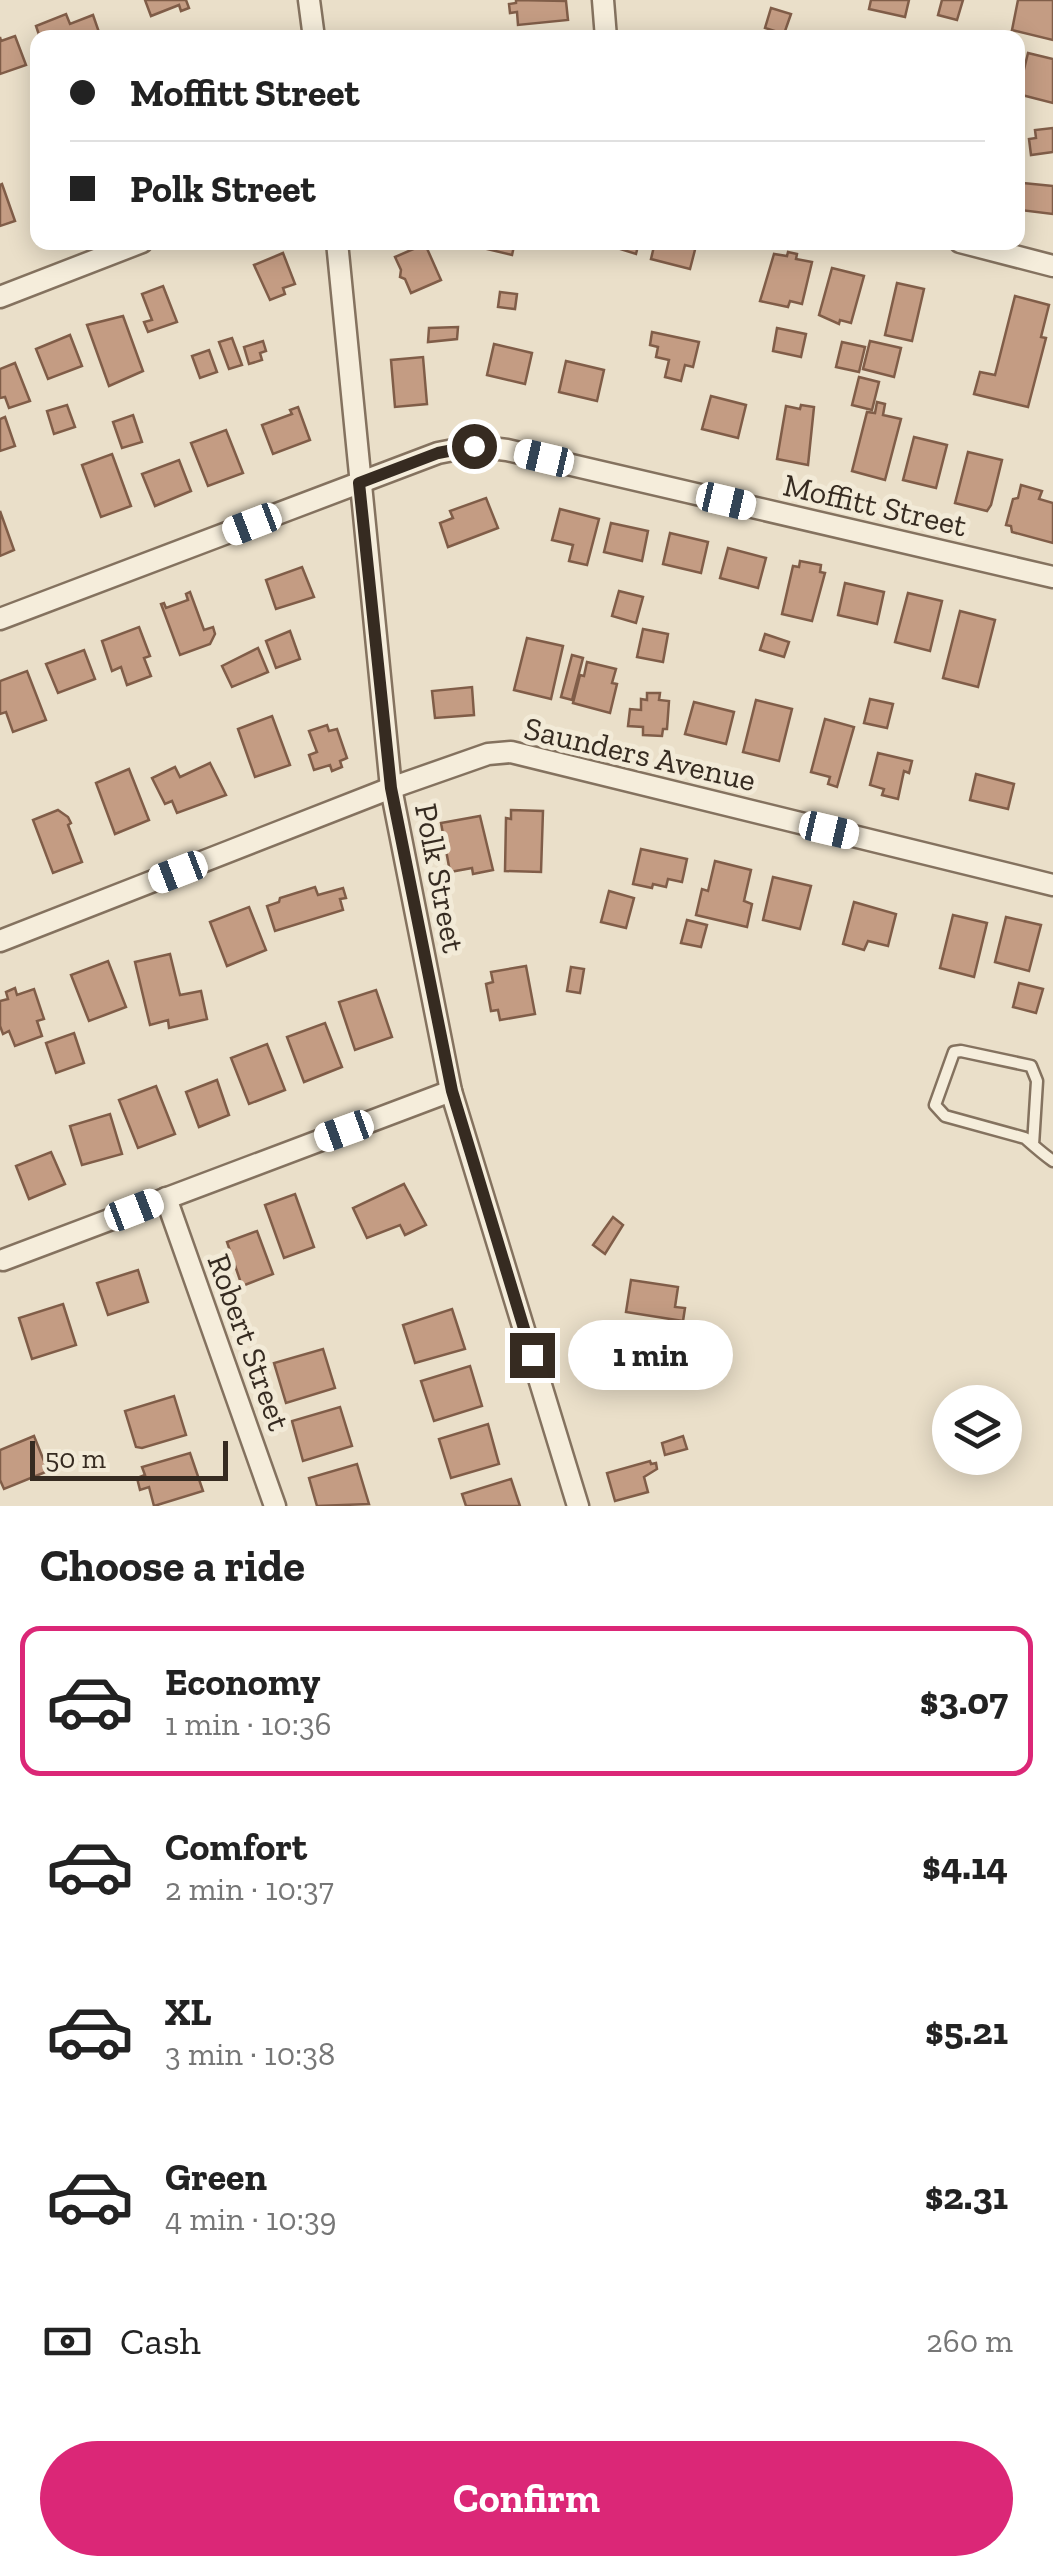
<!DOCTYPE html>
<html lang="en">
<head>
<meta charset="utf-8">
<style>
	body { margin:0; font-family:"Zilla Slab",serif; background:#f2f2f2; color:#222; height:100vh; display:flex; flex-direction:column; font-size:38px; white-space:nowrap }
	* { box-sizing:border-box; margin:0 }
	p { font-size:32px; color:#767676 }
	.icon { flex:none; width:55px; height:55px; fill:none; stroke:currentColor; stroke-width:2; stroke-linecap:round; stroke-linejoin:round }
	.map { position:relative; height:1506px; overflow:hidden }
	.side { display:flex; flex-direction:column; background:#fff; flex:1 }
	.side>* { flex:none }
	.guide { position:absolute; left:30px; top:30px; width:995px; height:220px; border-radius:20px; box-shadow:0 5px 25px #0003; display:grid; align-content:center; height:220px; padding:0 40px; background:#fff }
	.buttons { position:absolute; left:932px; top:1385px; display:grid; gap:20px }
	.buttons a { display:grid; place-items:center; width:90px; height:90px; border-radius:50%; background:#fff; box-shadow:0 5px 25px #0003; font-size:50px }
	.scale { position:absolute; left:30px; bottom:25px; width:198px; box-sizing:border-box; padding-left:10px; border:5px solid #362b21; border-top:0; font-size:28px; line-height:35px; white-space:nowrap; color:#362b21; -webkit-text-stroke:8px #f2ead7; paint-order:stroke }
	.end { position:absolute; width:45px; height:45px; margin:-22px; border:12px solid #362b21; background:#fff; box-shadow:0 0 0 5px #fff }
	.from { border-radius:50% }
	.bubble { position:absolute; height:70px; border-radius:35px; background:#fff; box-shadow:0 5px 25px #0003; font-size:32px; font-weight:700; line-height:70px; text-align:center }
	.car { position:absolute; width:30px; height:60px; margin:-30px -15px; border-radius:12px; box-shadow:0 0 8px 2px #0007; background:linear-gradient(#fff 24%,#345 0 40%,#fff 0 76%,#345 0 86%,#fff 0) }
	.guide b { display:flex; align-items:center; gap:35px; height:95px; font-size:38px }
	.guide b+b { border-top:2px solid #e0e0e0 }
	.guide i { width:25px; height:25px; background:#222 }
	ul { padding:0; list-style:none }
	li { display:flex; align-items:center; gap:30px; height:150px; margin:0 20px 15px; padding:0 20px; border:5px solid transparent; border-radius:20px }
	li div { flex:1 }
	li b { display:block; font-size:38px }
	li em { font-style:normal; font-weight:700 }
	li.selected { border-color:#db2777 }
	li>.icon { width:90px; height:90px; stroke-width:1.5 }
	h2 { padding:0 40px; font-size:45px; line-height:120px }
	.pay { display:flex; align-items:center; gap:25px; height:110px; padding:0 40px; font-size:38px }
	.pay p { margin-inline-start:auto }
	.action { display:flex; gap:20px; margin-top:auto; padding:20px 40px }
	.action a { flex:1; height:115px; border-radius:60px; background:#db2777; color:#fff; font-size:40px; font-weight:700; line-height:115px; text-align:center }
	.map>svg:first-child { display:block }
</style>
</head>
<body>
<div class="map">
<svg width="1053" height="1506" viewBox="0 0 1053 1506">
	<rect width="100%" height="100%" fill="#eadfc9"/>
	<g fill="#c49c83" stroke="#805d48" stroke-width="2.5">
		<polygon points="145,0 186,0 189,8 181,11 179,5 151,16"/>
		<polygon points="516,0 566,1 568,20 518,25 517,12 510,13 509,4 516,3"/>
		<polygon points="871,0 909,0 905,17 869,9"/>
		<polygon points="942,0 963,0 957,20 938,15"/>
		<polygon points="1018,0 1053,0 1053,40 1012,30"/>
		<polygon points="771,8 791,14 784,34 765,28"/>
		<polygon points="66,14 70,24 93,15 101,38 40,38 36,26"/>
		<polygon points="15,36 26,65 0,74 0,37 1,41"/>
		<polygon points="1028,53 1053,59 1053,103 1018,94"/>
		<polygon points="1053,128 1053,152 1031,155 1029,139 1036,138 1035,130"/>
		<polygon points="1023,183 1053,186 1053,214 1020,210"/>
		<polygon points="2,184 15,221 0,226 0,185"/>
		<polygon points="484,242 515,242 512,255 483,248"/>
		<polygon points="598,242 639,242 636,254"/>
		<polygon points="655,242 697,242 690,269 651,259"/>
		<polygon points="425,244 441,280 411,293 405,279 400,277 401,270 395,257"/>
		<polygon points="788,252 797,254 796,259 812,262 802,304 790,301 788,307 760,301 774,254 787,256"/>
		<polygon points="283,253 295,284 283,288 285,294 270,300 254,265"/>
		<polygon points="832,268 864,276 851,323 840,320 839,324 819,315"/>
		<polygon points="897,283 924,289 912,341 885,335"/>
		<polygon points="163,286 177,322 148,332 144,322 152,320 142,294"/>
		<polygon points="500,292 517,294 515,309 498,307"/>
		<polygon points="1015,296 1049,305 1041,337 1046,338 1028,407 974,394 980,372 995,375"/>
		<polygon points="123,316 143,371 109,386 87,325"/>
		<polygon points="458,327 457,339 428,342 429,328"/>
		<polygon points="777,328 806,334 801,357 773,351"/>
		<polygon points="652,332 699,342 693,367 685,365 681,381 665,377 669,360 656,357 658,347 650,345"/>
		<polygon points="70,335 82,366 48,379 36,349"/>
		<polygon points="232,338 242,365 229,369 219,342"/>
		<polygon points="263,341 266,351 260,353 262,360 249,364 244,347"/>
		<polygon points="870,341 901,348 894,377 863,369"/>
		<polygon points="842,342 865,347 859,372 836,367"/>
		<polygon points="494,344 532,353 525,384 487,375"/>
		<polygon points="209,350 217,372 200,378 192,356"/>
		<polygon points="423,357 427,404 395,407 391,360"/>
		<polygon points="566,361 604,370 597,401 559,392"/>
		<polygon points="15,363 30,401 9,408 5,397 0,398 0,369"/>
		<polygon points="859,377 879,382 872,410 852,405"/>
		<polygon points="711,396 746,405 738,438 702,429"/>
		<polygon points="877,402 885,404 883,415 901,419 885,480 852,471 867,412 875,413"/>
		<polygon points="67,405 75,427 54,434 47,411"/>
		<polygon points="801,405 814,407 808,465 777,459 786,406 800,409"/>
		<polygon points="298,407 310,440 273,454 262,425 292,414 290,410"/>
		<polygon points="133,415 142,442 122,448 113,422"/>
		<polygon points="5,417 15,446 0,451 0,419"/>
		<polygon points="226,430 243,473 208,486 191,443"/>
		<polygon points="914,437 947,445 936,488 903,480"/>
		<polygon points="968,452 1002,460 991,505 987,511 955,503"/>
		<polygon points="112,454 131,506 101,517 82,465"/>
		<polygon points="179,460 191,491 155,506 142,474"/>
		<polygon points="1021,485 1042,491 1039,499 1053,503 1053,543 1012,532 1011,526 1006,525 1013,499 1018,498"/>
		<polygon points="486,498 498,528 448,547 440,523 453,518 450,511"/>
		<polygon points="560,509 599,519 587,565 569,561 573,545 552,540"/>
		<polygon points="0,511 14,550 0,556"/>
		<polygon points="611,523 648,531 642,561 604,552"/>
		<polygon points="670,533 708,542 701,573 663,564"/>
		<polygon points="728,548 766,558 758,588 720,578"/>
		<polygon points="800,561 821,565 820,572 825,573 812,621 782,614 793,566 799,567"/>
		<polygon points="302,567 314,597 276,609 266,580"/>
		<polygon points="845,583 884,592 877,624 838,615"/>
		<polygon points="619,591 643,597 636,623 612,616"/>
		<polygon points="190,592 204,630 213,627 215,634 210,644 180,655 161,604 164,603 166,608 188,600 186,594"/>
		<polygon points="908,593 942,601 930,651 895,642"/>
		<polygon points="960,611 995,620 978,687 943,678"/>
		<polygon points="139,627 150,656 144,658 151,676 127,685 121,667 112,671 102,641"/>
		<polygon points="643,629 668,634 663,662 637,657"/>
		<polygon points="290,631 300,659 276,668 266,641"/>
		<polygon points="765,634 789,642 784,657 760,650"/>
		<polygon points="527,638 563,646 551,699 514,690"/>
		<polygon points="258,648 268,672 232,687 222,666"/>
		<polygon points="84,650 95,679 58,693 46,664"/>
		<polygon points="572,655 583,658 572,700 561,697"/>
		<polygon points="587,662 616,669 612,683 617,684 610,713 573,703 580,675 584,676"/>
		<polygon points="27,671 46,720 13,732 6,712 0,714 0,681"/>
		<polygon points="472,687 474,715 435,718 432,691"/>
		<polygon points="647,693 660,693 659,700 669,701 667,729 663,729 662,736 643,735 643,727 628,726 630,709 641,710 641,699 647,700"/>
		<polygon points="870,699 893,704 887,728 864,723"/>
		<polygon points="756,700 792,709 779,761 743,752"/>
		<polygon points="694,702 734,712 726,744 685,734"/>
		<polygon points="272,716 290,765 255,777 238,729"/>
		<polygon points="825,719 854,727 837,787 828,784 830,777 811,772"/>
		<polygon points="327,725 329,731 337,729 347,758 340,761 342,767 332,771 330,765 314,770 309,755 317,752 309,731"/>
		<polygon points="878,753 912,761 909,773 904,771 898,799 882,795 884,789 870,785"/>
		<polygon points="210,763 226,795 177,813 172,801 165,804 152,778 175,767 180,777"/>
		<polygon points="129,769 149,820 115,834 96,783"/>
		<polygon points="976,774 1014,784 1008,809 970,800"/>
		<polygon points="58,810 68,817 71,823 68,825 82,862 53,873 33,820"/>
		<polygon points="511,810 543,811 541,872 505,871 506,818 511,819"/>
		<polygon points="480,816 493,870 473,874 472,868 450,872 441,823"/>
		<polygon points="641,849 687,859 682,882 668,879 666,887 653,884 652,888 633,884"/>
		<polygon points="715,861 751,870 744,901 752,904 747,927 696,915 702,889 708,891"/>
		<polygon points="773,877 811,886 800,929 763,920"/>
		<polygon points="315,887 318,895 343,888 346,898 340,899 343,910 275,931 267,906 279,902 280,898"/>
		<polygon points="609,891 634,898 626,928 601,922"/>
		<polygon points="854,902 896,914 888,946 868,941 864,950 843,944"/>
		<polygon points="249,907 266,950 227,966 210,922"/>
		<polygon points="953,915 987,923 974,977 940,968"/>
		<polygon points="1006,917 1041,925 1029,971 995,962"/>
		<polygon points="687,920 707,925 701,947 681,943"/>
		<polygon points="170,954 180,995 201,991 207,1019 169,1028 168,1020 150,1025 135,962"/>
		<polygon points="108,961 126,1007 89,1021 71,975"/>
		<polygon points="526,966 535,1014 500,1020 498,1010 491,1011 486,984 493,982 491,972"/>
		<polygon points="571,967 584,969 580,993 567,991"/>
		<polygon points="1019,983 1043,989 1036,1013 1013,1007"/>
		<polygon points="15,988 17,995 34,989 44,1019 37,1021 42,1036 15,1046 9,1031 3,1034 0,1026 0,1001 8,999 6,992"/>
		<polygon points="376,990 392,1037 355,1050 339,1002"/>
		<polygon points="325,1023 342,1067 304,1082 287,1037"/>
		<polygon points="74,1033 84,1063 56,1073 46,1043"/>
		<polygon points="267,1044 285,1090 249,1104 231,1058"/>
		<polygon points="217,1080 229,1115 199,1127 186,1092"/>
		<polygon points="156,1086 175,1134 138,1148 119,1100"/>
		<polygon points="110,1114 122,1154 82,1165 70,1126"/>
		<polygon points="51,1152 65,1184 29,1199 16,1166"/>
		<polygon points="404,1184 426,1225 405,1235 400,1225 367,1238 353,1208"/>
		<polygon points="295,1194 314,1247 284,1258 265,1205"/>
		<polygon points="613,1217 623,1225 605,1254 593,1245"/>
		<polygon points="257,1231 273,1274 242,1286 227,1242"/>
		<polygon points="138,1270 148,1302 108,1315 97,1283"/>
		<polygon points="631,1280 678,1287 675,1307 685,1308 683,1321 626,1312"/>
		<polygon points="63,1304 76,1345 32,1359 19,1318"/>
		<polygon points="452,1309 465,1349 415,1363 403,1325"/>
		<polygon points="323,1349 335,1388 286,1403 274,1363"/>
		<polygon points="470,1366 482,1406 434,1421 421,1381"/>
		<polygon points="174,1396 186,1435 142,1448 136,1447 125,1411"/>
		<polygon points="340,1407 352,1446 303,1461 292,1421"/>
		<polygon points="488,1424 499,1464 451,1478 439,1439"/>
		<polygon points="34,1436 48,1471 4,1489 0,1480 0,1450"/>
		<polygon points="683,1436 687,1449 665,1455 662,1443"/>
		<polygon points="190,1453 203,1491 154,1506 149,1487 140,1490 137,1478 145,1475 142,1467"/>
		<polygon points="650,1461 651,1464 656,1463 657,1469 644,1477 648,1492 615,1501 607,1473"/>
		<polygon points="357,1464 369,1504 317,1506 309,1478"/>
		<polygon points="511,1479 520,1506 466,1506 462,1494"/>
	</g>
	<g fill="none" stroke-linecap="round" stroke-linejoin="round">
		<g stroke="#84725f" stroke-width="15">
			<path id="lane" d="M1033,1145L1037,1081L1031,1066L961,1051L954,1052L935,1105L945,1116L1025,1138C1034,1146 1043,1154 1053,1161"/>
		</g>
		<g stroke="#84725f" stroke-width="25">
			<g id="street">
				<polyline points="309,0 314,38"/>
				<polyline points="603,0 606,38"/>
				<polyline points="337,242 391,788 451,1091 578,1506"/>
				<polyline points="960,242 1053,266"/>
				<polyline points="0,297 142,242"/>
				<polyline points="0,619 438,453 474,446 507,450 1053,577"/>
				<polyline points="0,941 391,788 488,754 511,752 1053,885"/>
				<polyline points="166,1198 275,1506"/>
				<polyline points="3,1260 451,1091"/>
			</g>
		</g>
		<use href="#lane" stroke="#f5eddb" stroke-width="10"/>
		<use href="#street" stroke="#f5eddb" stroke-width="20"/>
	</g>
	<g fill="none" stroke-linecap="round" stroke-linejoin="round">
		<polyline stroke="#362b21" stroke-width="12" points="474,446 438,453 359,483 391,788 452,1091 532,1355"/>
	</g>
	<g text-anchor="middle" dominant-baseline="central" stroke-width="10" stroke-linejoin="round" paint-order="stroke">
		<g font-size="32" fill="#362b21" stroke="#f2ead7">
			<text transform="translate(875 505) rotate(13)">Moffitt Street</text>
			<text transform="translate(640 754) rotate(13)">Saunders Avenue</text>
			<text transform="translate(440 878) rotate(79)">Polk Street</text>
			<text transform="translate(249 1342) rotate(70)">Robert Street</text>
		</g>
	</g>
</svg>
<div class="buttons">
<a><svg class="icon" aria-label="layers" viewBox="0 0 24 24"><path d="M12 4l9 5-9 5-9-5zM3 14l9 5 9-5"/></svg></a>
</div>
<div class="scale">50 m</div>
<i class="end from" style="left:474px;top:446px"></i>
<i class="end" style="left:532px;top:1355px"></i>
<div class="bubble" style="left:568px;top:1320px;width:165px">1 min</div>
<i class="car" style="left:544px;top:458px;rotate:283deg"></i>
<i class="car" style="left:726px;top:501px;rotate:103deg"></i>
<i class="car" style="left:252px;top:524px;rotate:249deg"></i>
<i class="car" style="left:829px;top:830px;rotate:103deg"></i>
<i class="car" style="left:178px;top:872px;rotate:249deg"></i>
<i class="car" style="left:344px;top:1131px;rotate:250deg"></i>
<i class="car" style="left:134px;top:1210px;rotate:69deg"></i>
<div class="guide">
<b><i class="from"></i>Moffitt Street</b>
<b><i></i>Polk Street</b>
</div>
</div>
<section class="side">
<h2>Choose a ride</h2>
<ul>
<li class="selected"><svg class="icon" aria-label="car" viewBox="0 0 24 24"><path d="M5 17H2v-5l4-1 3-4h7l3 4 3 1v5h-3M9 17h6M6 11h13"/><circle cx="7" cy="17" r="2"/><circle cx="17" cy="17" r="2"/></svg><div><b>Economy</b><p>1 min · 10:36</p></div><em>$3.07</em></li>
<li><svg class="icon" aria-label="car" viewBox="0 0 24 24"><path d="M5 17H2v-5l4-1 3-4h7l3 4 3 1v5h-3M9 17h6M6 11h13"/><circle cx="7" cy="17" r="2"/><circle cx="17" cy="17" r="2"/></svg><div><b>Comfort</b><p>2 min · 10:37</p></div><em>$4.14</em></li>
<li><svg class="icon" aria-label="car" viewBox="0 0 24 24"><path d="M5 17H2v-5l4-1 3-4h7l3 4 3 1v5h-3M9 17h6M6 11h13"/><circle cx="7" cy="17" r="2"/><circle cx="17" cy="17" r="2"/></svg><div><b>XL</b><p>3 min · 10:38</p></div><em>$5.21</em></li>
<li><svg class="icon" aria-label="car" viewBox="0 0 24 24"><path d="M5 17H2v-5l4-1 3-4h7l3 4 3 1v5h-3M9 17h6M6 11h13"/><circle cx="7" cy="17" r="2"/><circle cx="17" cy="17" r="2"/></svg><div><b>Green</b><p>4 min · 10:39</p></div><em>$2.31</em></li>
</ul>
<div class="pay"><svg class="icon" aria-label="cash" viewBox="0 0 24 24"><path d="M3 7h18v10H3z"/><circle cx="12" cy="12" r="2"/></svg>Cash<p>260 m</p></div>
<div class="action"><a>Confirm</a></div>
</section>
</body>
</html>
